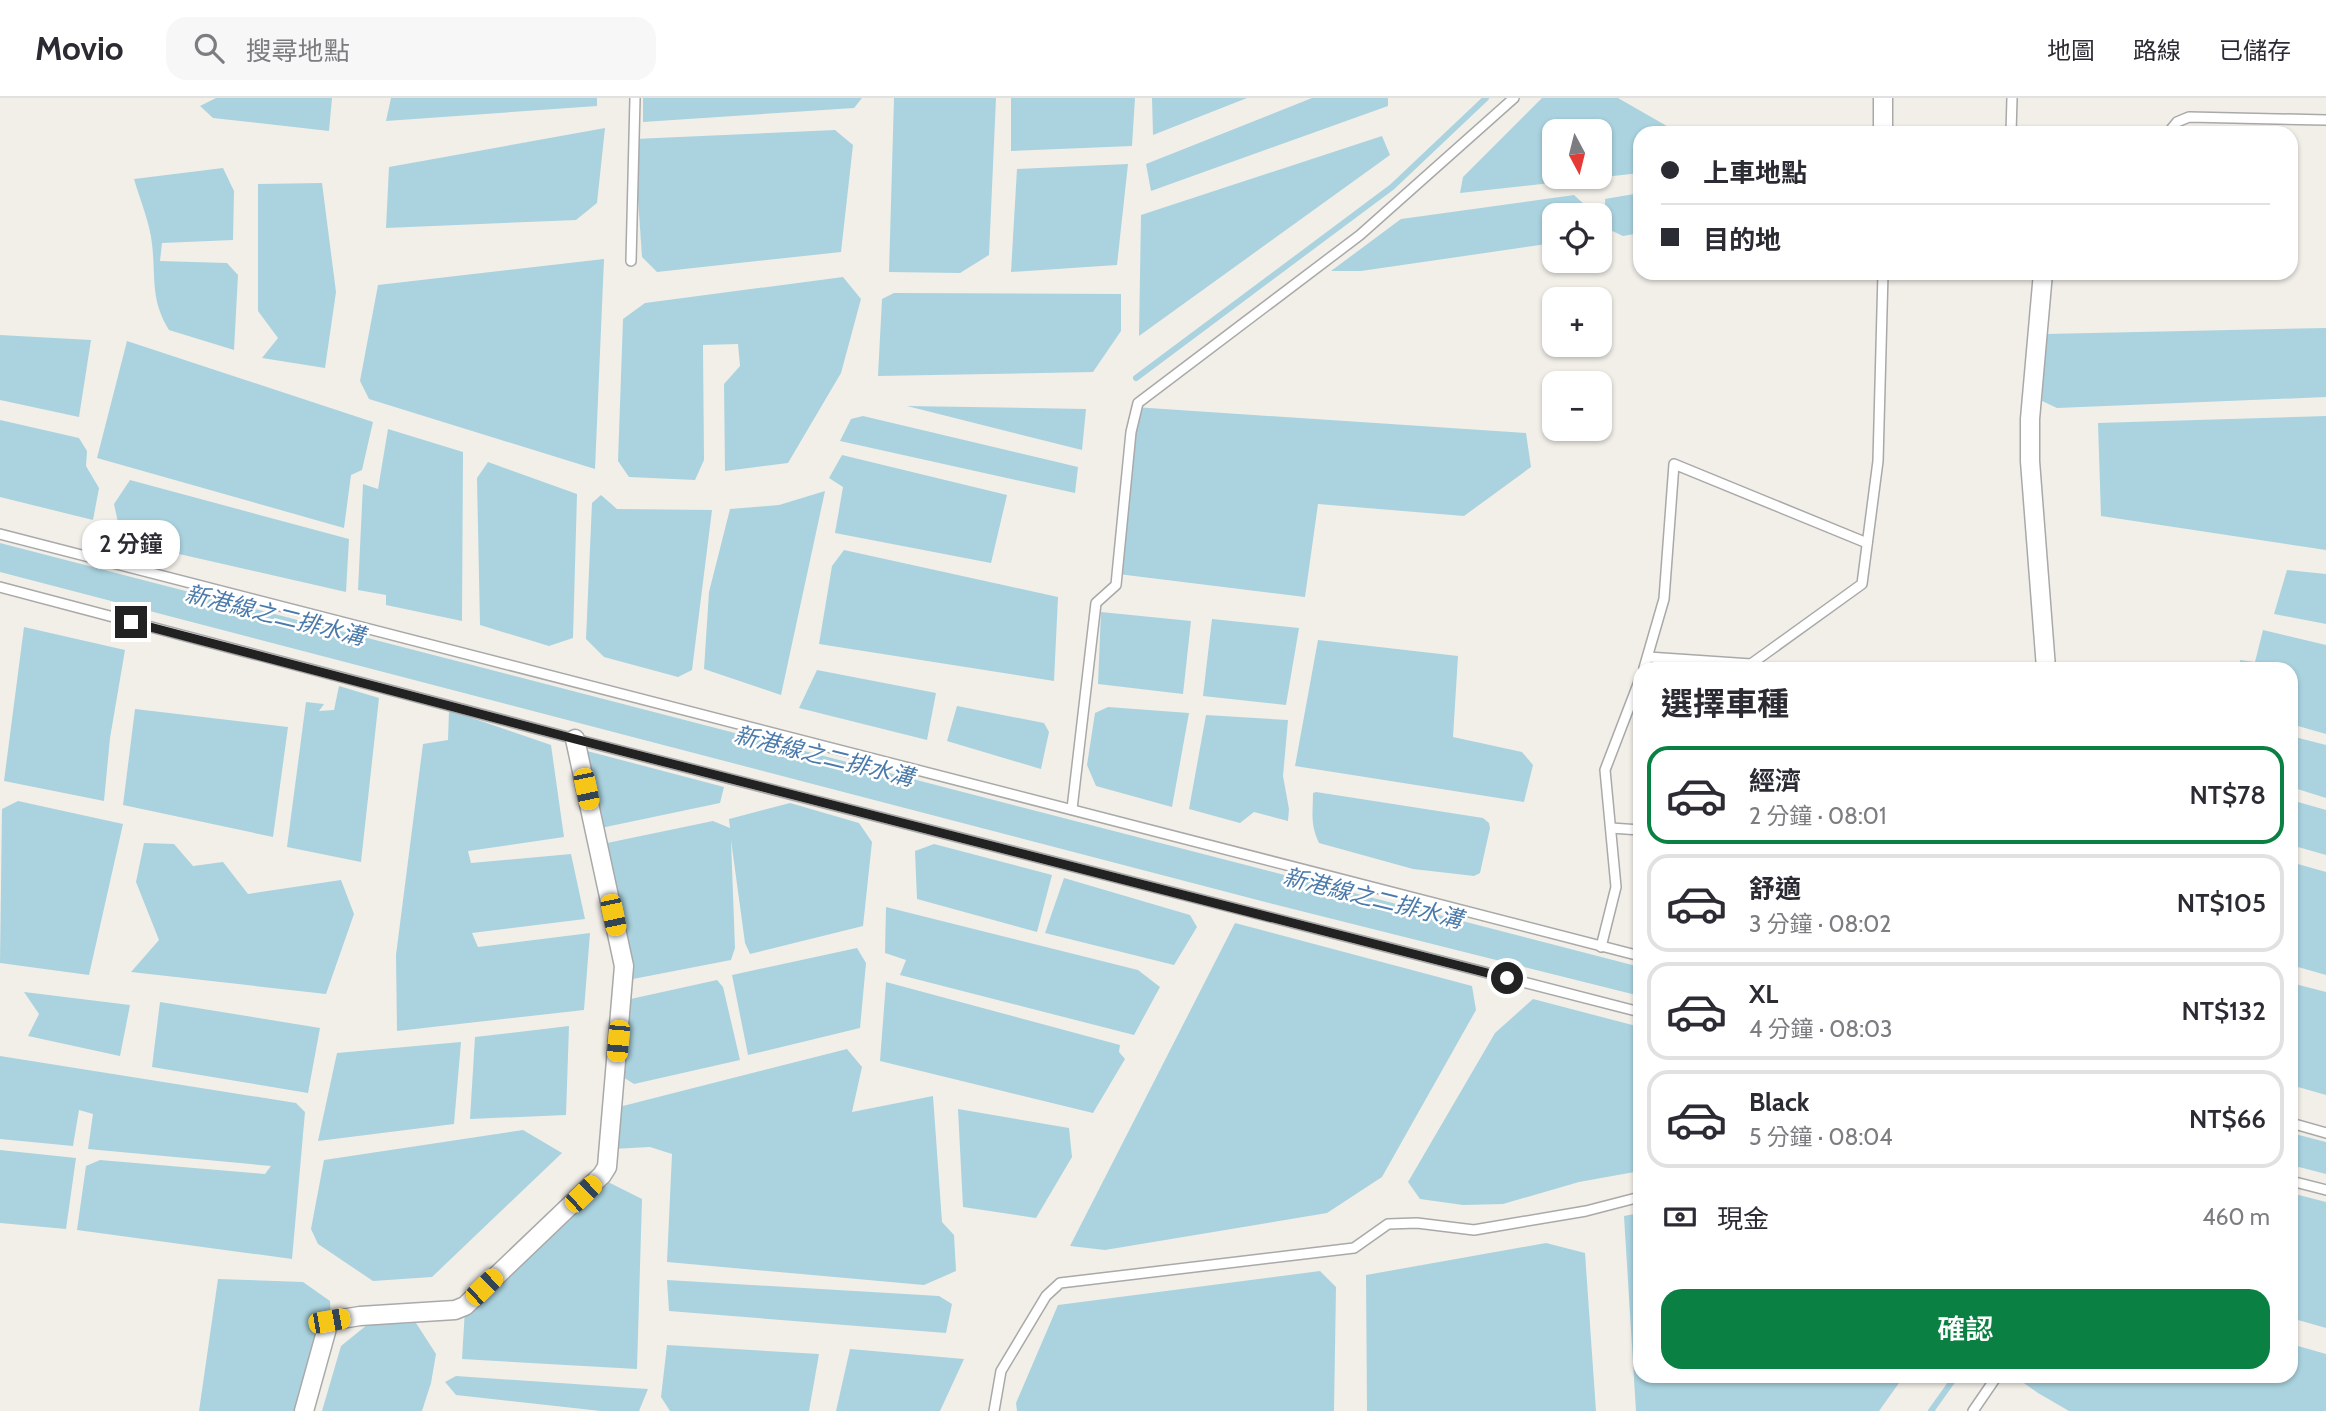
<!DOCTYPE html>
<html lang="zh-TW">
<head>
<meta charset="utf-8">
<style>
	body { margin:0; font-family:Cabin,"Noto Sans TC",sans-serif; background:#f7f7f7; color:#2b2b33; height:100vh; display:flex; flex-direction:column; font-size:26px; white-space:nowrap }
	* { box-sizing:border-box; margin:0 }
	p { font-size:23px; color:#7c7c81 }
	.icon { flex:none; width:38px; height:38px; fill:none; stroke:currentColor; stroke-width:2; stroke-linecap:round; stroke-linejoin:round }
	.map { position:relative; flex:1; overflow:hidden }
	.drawer { position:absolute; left:1633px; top:564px; width:665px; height:721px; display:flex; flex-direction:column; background:#fff; border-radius:21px; box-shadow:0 2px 5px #0004 }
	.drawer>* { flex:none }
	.guide { position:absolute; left:1633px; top:28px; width:665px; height:154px; border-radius:21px; box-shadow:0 2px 5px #0004; display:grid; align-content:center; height:154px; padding:0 28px; background:#fff }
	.needle { width:46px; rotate:173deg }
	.buttons { position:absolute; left:1542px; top:21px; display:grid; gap:14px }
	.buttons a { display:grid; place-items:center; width:70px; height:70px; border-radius:14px; background:#fff; box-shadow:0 2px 5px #0004; font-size:35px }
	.end { position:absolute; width:32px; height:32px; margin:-16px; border:9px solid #222; background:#fff; box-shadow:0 0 0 4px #fff }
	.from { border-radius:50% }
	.bubble { position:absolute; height:49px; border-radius:21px; background:#fff; box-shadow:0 2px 5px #0004; font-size:23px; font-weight:600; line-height:49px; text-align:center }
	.car { position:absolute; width:21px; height:42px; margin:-21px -10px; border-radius:9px; box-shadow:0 0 5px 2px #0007; background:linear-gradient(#f5c518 24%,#345 0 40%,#f5c518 0 76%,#345 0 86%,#f5c518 0) }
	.guide b { display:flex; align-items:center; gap:24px; height:66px; font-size:26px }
	.guide b+b { border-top:2px solid #e1e1e2 }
	.guide i { width:18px; height:18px; background:#2b2b33 }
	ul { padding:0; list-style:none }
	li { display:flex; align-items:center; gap:21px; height:98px; margin:0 14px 10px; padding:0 14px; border:4px solid #e1e1e2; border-radius:21px }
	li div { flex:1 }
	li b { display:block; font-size:26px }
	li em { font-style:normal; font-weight:600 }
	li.on { border-color:#0b8043 }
	li>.icon { width:63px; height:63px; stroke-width:1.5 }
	h2 { padding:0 28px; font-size:32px; line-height:84px }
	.pay { display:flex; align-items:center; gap:18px; height:77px; padding:0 28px; font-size:26px }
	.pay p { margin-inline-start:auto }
	.button { display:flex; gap:14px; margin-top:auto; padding:14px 28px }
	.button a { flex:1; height:80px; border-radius:21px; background:#0b8043; color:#fff; font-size:28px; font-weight:600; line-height:80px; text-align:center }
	header { display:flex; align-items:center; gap:42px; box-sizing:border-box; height:98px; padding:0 35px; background:#fff; border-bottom:2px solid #e1e1e2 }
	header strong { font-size:33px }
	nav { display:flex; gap:38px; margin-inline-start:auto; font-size:24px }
	.search { width:490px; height:63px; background:#f7f7f7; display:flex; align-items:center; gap:18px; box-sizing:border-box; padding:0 24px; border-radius:21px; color:#7c7c81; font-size:26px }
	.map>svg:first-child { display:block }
</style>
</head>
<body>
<header>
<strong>Movio</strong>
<div class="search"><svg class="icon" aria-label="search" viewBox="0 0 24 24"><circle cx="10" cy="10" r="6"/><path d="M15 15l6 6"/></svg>搜尋地點</div>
<nav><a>地圖</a><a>路線</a><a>已儲存</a></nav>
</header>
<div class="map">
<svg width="2326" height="1313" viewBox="0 0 2326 1313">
	<rect width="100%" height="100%" fill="#f2efe9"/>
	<g fill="#aad3df" fill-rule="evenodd">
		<polygon points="216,0 332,0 329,33 213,20 200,8"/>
		<polygon points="391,0 597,0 597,8 386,23"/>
		<polygon points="643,0 862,0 854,10 643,24"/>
		<polygon points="894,0 996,0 989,157 960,175 889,174"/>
		<polygon points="1011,0 1135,0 1132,48 1011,53"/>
		<polygon points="1152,0 1247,0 1153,37"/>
		<polygon points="1312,0 1388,0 1388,8 1151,93 1146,66"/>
		<path d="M1542,0H1618L1679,35H1640V75L1460,95L1463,79ZM1554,33H1600V79H1554Z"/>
		<polygon points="605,30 597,105 576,122 386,130 389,69"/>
		<polygon points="835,32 853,47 841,154 657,174 642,159 634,41"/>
		<polygon points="1382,38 1390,57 1139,238 1141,117"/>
		<polygon points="1128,66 1117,167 1011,174 1017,71"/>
		<path d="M223,70L234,93L233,142L162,145L160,163L227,165L238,177L234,252L169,232C150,201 156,180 152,146C150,125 140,102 134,81Z"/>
		<polygon points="322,85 336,194 325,270 262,260 278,240 258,213 258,86"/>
		<polygon points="1640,95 1640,135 1623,138 1606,130 1605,101"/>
		<polygon points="1574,97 1585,107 1584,117 1554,117 1554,145 1361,173 1331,173 1401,121"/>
		<polygon points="604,161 595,371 369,301 360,283 378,187"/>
		<polygon points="843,179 861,201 841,275 788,365 725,373 724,286 740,268 738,246 703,247 704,362 695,382 629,379 618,363 623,221 645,205"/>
		<polygon points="894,195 1121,196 1121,233 1093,274 878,278 882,201"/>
		<polygon points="2326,230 2326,299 2057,310 2042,303 2046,236"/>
		<polygon points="0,237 91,242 79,319 0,302"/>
		<polygon points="127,243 373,324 362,372 351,377 344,430 97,360"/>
		<polygon points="907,308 1086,311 1082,352"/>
		<polygon points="1134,309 1526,335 1531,369 1464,418 1318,406 1305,499 1118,476"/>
		<polygon points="863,318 1078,369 1075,395 840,343 851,321"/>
		<polygon points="2326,318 2326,452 2101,418 2098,325"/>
		<polygon points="0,322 79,340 87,353 86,368 99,390 93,422 0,399"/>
		<polygon points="388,331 463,354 462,523 386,507 386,497 358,492 363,386 378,391"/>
		<polygon points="842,357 1007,397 991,465 835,435 843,389 829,380"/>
		<polygon points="488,364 577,396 573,540 549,548 480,527 477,380"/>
		<polygon points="130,382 349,441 346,494 122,443 114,406"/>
		<polygon points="825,393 781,597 704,571 709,494 730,411 779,407"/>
		<polygon points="601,397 617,411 712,412 692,572 678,579 604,559 586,541 592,405"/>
		<polygon points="0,445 1640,869 1640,898 1273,806 0,474"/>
		<polygon points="844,452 1058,499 1054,583 819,546 832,468"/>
		<polygon points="2287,472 2326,476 2326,526 2274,516"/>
		<polygon points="1101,514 1191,523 1183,596 1098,586"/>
		<polygon points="1212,521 1299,530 1286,607 1203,598"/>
		<polygon points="24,529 125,552 110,640 104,703 4,683"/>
		<polygon points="2263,532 2326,547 2326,636 2291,626 2291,570 2240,570 2240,562 2255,564"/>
		<polygon points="1318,542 1458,558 1453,639 1522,654 1533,667 1524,704 1295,668"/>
		<polygon points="817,572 936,595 927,642 799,610"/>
		<polygon points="339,588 379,600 361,764 287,749 306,604 324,606 319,613 334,612"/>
		<polygon points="957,608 1044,625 1049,634 1041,671 947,643"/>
		<polygon points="1108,609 1189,615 1172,709 1096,688 1087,667 1095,615"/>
		<polygon points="135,611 288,629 273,739 123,707"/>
		<polygon points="449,612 551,647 564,739 468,753 471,765 571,756 585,821 472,835 478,849 590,835 584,912 397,933 396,857 423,646 448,642"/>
		<polygon points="1206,617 1288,622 1283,678 1289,711 1288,723 1254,714 1240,725 1189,711"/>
		<polygon points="2291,638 2326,647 2326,700 2291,689"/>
		<polygon points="587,653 724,689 720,705 596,731 581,664"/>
		<path d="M1316,694L1483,720L1489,725L1490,730L1480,775L1474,778L1413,771L1319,745C1310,725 1313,716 1313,695Z"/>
		<polygon points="2291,702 2326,712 2326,757 2291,747"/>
		<polygon points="18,703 123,726 89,877 0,865 2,711"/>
		<polygon points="790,705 859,725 872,744 863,828 750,856 745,845 731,742 735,850 731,862 633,881 607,745 713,723 730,730 729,721"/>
		<polygon points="144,745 174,746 193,768 223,764 248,796 341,782 354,816 326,896 131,874 159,842 136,784"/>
		<polygon points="934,746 1052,777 1037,834 917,801 915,753"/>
		<polygon points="2291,764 2326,774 2326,877 2291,867"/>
		<polygon points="1064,780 1190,817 1197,829 1174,867 1045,835"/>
		<polygon points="886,809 1138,872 1160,889 1134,937 900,877 906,862 885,855"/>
		<polygon points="1235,825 1472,888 1476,912 1382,1079 1327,1115 1105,1152 1070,1148"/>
		<polygon points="857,850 866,865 860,930 748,957 732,877"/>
		<polygon points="717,882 723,889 740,962 634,986 615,974 626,902"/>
		<polygon points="886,884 1120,947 1119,954 1125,961 1093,1015 880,963"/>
		<polygon points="2291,885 2326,894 2326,997 2291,987"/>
		<polygon points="24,894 130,907 120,958 28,938 39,916"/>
		<polygon points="1533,901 1640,929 1640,1073 1579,1084 1503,1106 1463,1107 1420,1101 1408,1084 1495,935"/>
		<polygon points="160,904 320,930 308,995 152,969"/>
		<polygon points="569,928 566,1017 470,1021 475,939"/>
		<polygon points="461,944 454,1026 318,1043 337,955"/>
		<polygon points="847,951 862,969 852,1014 933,998 942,1124 954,1137 956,1173 924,1187 667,1164 672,1056 650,1049 612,1051 611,1011"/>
		<polygon points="0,958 296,1005 305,1014 292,1161 77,1132 86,1068 100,1062 265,1076 271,1068 88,1051 93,1016 79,1012 73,1048 0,1041"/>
		<polygon points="958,1011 1069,1030 1072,1059 1036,1120 963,1109"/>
		<polygon points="523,1032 562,1055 432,1179 373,1183 318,1146 311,1131 324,1062"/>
		<polygon points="2291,1035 2326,1044 2326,1076 2291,1067"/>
		<polygon points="0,1052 76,1060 66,1131 0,1125"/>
		<polygon points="606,1083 642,1101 637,1271 462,1261 465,1211"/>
		<polygon points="2291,1095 2326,1104 2326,1230 2291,1220"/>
		<polygon points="1640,1115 1640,1278 1904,1278 1879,1313 1636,1313 1624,1118"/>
		<polygon points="1546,1145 1585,1155 1596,1313 1367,1313 1366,1177"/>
		<polygon points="1320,1173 1336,1189 1334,1313 1017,1313 1016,1305 1058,1207"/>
		<polygon points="218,1181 303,1184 330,1203 331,1221 302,1313 199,1313"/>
		<polygon points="667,1182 939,1198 952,1206 946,1235 669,1213"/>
		<polygon points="416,1225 436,1256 431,1285 422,1313 322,1313 341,1248 367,1227"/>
		<polygon points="2291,1246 2326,1256 2326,1313 2069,1313 2038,1295 2014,1278 2291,1278"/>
		<polygon points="667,1247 819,1256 809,1313 670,1313 661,1299"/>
		<polygon points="850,1251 964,1261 940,1313 836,1313"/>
		<polygon points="456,1278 648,1291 639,1313 601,1313 456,1297 445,1284"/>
	</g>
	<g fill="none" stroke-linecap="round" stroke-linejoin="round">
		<g stroke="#aad3df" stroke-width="6">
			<polyline points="1136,280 1392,89 1486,0"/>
			<polyline points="1931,1313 1956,1278"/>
		</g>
		<g stroke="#a9a9a9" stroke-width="12">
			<g id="lane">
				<polyline points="2011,35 2012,0"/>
				<polyline points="2168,35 2177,24 2189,19 2326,22"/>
				<polyline points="631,163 635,0"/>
				<polyline points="0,436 1640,858"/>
				<polyline points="0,489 575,641 1640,914"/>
				<polyline points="1648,559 1751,566 1753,569"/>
				<polyline points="1751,566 1862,486 1878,363 1883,175"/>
				<polyline points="1644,570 1664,501 1674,366 1867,445"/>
				<polyline points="1072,711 1096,505 1116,487 1131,334 1138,305 1360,137 1514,0"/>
				<polyline points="1611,730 1640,732"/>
				<polyline points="1601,849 1616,789 1605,672 1640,581"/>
				<polyline points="2291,1025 2326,1035"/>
				<polyline points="2291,1083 2326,1092"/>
				<polyline points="994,1313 1001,1273 1046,1198 1060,1185 1354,1150 1388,1126 1417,1125 1474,1132 1586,1113 1640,1099"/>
				<polyline points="1973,1313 1997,1278"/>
			</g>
		</g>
		<g stroke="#a9a9a9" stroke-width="21">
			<g id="street">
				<polyline points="1883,35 1883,0"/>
				<polyline points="2043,175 2030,321 2030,363 2046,570"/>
				<polyline points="304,1313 329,1223 360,1218 455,1212 465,1208 602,1077 607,1069 624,868 575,641"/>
			</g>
		</g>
		<use href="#lane" stroke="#fff" stroke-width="9"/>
		<use href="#street" stroke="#fff" stroke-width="18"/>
	</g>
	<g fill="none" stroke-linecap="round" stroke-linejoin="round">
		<polyline stroke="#222" stroke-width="9" points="131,524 575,641 1507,880"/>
	</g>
	<g text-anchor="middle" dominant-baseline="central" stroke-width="5" stroke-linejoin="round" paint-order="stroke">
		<g font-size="23" font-style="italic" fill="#4a7aab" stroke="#fff">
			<text transform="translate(275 517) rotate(14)">新港線之二排水溝</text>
			<text transform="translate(824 658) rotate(14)">新港線之二排水溝</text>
			<text transform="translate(1373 800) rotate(14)">新港線之二排水溝</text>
		</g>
	</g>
</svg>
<div class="buttons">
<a><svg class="needle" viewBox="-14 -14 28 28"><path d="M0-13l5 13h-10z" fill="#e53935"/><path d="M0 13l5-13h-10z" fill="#7c7c81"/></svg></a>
<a><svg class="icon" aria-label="locate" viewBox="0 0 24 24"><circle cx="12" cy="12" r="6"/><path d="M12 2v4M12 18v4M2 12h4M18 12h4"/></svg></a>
<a>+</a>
<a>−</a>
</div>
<i class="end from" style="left:1507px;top:880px"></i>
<i class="end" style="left:131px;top:524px"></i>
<div class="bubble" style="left:82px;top:422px;width:98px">2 分鐘</div>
<i class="car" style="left:586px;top:691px;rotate:168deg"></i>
<i class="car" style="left:613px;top:817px;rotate:168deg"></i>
<i class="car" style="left:618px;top:943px;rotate:185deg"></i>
<i class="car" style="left:583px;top:1096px;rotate:46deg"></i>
<i class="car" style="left:484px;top:1189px;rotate:46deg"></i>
<i class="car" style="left:329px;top:1223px;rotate:80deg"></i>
<div class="guide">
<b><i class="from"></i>上車地點</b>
<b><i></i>目的地</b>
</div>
<section class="drawer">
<h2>選擇車種</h2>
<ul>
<li class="on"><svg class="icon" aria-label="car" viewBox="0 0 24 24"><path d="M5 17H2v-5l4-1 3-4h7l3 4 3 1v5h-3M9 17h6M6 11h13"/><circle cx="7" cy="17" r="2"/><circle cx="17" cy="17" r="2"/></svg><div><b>經濟</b><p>2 分鐘 · 08:01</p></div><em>NT$78</em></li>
<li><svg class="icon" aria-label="car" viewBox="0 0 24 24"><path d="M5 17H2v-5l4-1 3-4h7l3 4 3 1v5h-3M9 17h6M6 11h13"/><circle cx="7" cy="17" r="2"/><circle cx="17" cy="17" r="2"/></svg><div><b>舒適</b><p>3 分鐘 · 08:02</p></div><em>NT$105</em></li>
<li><svg class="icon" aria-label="car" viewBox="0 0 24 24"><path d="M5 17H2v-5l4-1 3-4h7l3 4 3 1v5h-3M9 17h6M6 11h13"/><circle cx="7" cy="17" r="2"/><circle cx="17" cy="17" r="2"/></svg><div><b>XL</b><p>4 分鐘 · 08:03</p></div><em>NT$132</em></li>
<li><svg class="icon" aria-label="car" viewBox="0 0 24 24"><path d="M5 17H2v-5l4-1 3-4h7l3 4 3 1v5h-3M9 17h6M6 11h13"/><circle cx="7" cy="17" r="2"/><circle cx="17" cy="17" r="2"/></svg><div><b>Black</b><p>5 分鐘 · 08:04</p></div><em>NT$66</em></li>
</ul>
<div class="pay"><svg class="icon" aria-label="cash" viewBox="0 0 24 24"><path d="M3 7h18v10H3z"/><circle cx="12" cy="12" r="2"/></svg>現金<p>460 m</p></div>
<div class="button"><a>確認</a></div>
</section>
</div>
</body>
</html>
